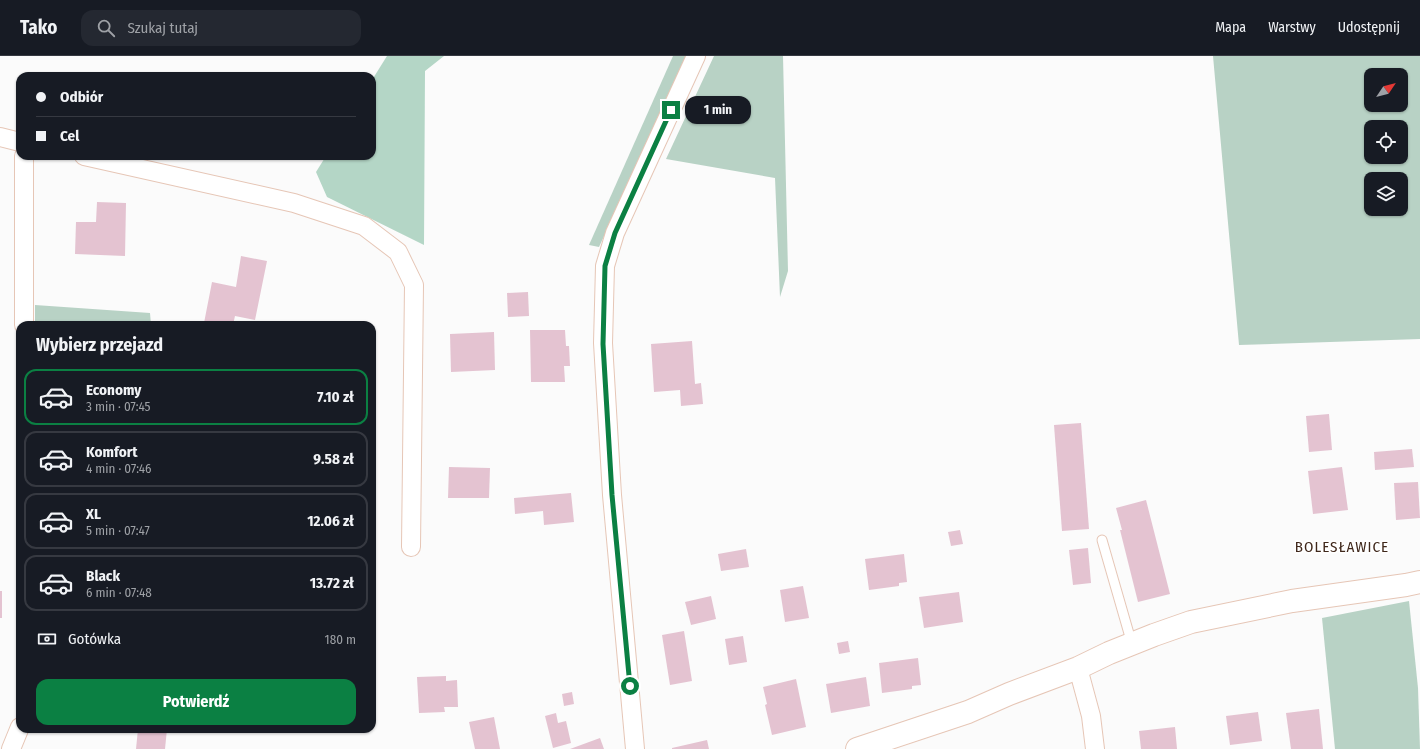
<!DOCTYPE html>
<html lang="pl">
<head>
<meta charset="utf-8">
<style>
	body { margin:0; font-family:"Fira Sans Condensed",sans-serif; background:#242831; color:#f1f3f6; height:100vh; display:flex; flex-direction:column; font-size:15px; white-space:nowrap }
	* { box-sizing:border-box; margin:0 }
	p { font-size:13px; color:#9ea1a6 }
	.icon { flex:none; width:22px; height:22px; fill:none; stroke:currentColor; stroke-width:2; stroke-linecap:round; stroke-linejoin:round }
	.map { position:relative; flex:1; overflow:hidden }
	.drawer { position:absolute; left:16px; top:265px; width:360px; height:412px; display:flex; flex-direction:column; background:#171b24; border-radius:12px; box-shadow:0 1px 3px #0004 }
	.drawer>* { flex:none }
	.guide { position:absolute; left:16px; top:16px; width:360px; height:88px; border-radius:12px; box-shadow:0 1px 3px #0004; display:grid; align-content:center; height:88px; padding:0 20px; background:#171b24 }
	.needle { width:26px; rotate:55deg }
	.controls { position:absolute; left:1364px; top:12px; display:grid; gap:8px }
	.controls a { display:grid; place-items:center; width:44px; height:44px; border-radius:8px; background:#171b24; box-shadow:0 1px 3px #0004; font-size:20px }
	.end { position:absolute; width:18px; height:18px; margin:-9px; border:5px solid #0b8043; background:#fff; box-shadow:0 0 0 2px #fff }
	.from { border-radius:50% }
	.bubble { position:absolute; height:28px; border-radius:12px; background:#171b24; box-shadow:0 1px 3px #0004; font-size:13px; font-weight:700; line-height:28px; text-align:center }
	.guide b { display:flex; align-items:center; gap:14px; height:38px; font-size:15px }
	.guide b+b { border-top:1px solid #363941 }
	.guide i { width:10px; height:10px; background:#f1f3f6 }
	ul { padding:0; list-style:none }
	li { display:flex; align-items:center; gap:12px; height:56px; margin:0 8px 6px; padding:0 12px; border:2px solid #363941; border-radius:12px }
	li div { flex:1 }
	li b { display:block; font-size:15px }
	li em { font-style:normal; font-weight:700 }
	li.on { border-color:#0b8043 }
	li>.icon { width:36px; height:36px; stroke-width:1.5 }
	h2 { padding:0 20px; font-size:18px; line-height:48px }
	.pay { display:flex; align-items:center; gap:10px; height:44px; padding:0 20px; font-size:15px }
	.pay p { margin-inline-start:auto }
	.primary-button { display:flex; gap:8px; margin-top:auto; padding:8px 20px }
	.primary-button a { flex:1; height:46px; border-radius:12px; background:#0b8043; color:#fff; font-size:16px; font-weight:700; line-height:46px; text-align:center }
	header { display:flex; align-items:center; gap:24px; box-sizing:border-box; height:56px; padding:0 20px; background:#171b24; border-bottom:1px solid #363941 }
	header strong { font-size:19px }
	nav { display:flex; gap:22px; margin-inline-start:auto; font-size:14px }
	.search { width:280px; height:36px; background:#242831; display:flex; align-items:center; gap:10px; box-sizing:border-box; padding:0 14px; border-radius:12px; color:#9ea1a6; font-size:15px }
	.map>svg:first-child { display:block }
</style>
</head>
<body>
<header>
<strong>Tako</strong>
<div class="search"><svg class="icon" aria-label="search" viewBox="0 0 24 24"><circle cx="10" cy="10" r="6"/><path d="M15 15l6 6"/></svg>Szukaj tutaj</div>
<nav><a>Mapa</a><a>Warstwy</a><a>Udostępnij</a></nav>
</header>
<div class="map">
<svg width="1420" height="693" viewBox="0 0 1420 693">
	<rect width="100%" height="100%" fill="#fbfbfb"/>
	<g fill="#b8d2c5" fill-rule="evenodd">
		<polygon points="673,0 687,0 599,191 589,189"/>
		<polygon points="714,0 783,0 788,215 780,241 775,122 666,103"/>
		<path d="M1213,0H1420V283L1239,289ZM1371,19H1401V49H1371ZM1371,71H1401V101H1371ZM1371,123H1401V153H1371Z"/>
		<polygon points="35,249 150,257 151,269 35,269"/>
		<polygon points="1409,545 1418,632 1420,693 1335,693 1322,562"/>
	</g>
	<polygon fill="#b4d6c6" points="387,0 444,0 425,15 424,189 327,141 316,116 326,100 372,100 372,24"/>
	<g fill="#e4c3d1">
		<polygon points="97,146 126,147 125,200 75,198 76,166 96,166"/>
		<polygon points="241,200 267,205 255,264 235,260 233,269 214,269 204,267 212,226 236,231"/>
		<polygon points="528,236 529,260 508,261 507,237"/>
		<polygon points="530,274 565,274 566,290 569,290 570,310 564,310 565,326 531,326"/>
		<polygon points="494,276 495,314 451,316 450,278"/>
		<polygon points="692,285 695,328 701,327 703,348 681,350 680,334 654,336 651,288"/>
		<polygon points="1329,358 1332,394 1309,396 1306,360"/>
		<rect x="372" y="361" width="3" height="30"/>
		<polygon points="1081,367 1089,473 1062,475 1054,369"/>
		<polygon points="1412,393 1414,411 1375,414 1374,396"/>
		<polygon points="449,411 490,412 489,442 448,442"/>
		<polygon points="1342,411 1348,454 1313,458 1308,415"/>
		<polygon points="1418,426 1420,462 1396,464 1394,427"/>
		<polygon points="571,437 574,466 544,469 543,455 515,458 514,442"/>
		<polygon points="1146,444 1170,538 1138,546 1120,474 1122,474 1116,452"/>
		<polygon points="960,474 963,488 951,490 948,476"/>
		<polygon points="1088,492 1091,527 1073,529 1069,494"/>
		<polygon points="746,493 749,511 721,515 718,498"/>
		<polygon points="904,498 907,526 899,527 899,530 869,534 865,503"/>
		<polygon points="803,530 809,562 785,566 780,534"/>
		<rect x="0" y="535" width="2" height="27"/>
		<polygon points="959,536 963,566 924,572 919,541"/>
		<polygon points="711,540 716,563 691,569 685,546"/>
		<polygon points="684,575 692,625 670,629 662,579"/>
		<polygon points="743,580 747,606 729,609 725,583"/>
		<polygon points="848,585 850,596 839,598 837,587"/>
		<polygon points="918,602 921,629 912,630 912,633 882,637 879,607"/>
		<polygon points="446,620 446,625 457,624 458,651 444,651 445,656 419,657 417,621"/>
		<polygon points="866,621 870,650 831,657 826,628"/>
		<polygon points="796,623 806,671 772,679 765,649 767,648 763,631"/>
		<polygon points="572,636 574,648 564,650 562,638"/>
		<polygon points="1319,653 1323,693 1291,693 1286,657"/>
		<polygon points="1258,656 1262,685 1230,689 1226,660"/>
		<polygon points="556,657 558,667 566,665 571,687 553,692 545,660"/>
		<polygon points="494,661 500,693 475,693 469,666"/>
		<polygon points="1175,671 1177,693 1141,693 1139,675"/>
		<polygon points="138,673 167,673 165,693 136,693"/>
		<polygon points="600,682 604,693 570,693"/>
		<polygon points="707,684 709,693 672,693 672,692"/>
	</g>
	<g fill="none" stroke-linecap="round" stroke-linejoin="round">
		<g stroke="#e6c6b6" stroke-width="11">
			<polyline id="service" points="1102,484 1132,588"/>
		</g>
		<g stroke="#e6c6b6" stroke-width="20">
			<g id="minor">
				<polyline points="0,81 20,86"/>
				<polyline points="24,100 24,269"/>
				<polyline points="84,100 294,147 364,170 398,196 414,229 411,491"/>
				<polyline points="1078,612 1091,660 1095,693"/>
				<polyline points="11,693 20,671"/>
				<polyline points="635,693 612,439 603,287 605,210 615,177 696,0"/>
			</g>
		</g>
		<g stroke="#e6c6b6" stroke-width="24">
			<polyline id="tertiary" points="857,693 968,656 1009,638 1078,612 1109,597 1154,579 1191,566 1292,545 1406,529 1420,526"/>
		</g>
		<use href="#service" stroke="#fff" stroke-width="9"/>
		<use href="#minor" stroke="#fff" stroke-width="18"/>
		<use href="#tertiary" stroke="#fff" stroke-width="22"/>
	</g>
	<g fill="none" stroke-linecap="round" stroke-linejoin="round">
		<polyline stroke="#0b8043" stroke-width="5" points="630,630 612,439 603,288 605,210 615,177 671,54"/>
	</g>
	<g text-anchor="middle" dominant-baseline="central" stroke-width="3.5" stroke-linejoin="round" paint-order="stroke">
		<g font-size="15" letter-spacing="1" fill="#3f271a" stroke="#fff">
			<text x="1342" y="491">BOLESŁAWICE</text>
		</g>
	</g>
</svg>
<div class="controls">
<a><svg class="needle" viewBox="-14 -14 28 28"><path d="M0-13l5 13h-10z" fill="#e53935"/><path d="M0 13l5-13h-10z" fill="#9ea1a6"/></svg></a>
<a><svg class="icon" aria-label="locate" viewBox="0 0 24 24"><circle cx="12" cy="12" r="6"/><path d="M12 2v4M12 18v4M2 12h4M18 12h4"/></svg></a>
<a><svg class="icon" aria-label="layers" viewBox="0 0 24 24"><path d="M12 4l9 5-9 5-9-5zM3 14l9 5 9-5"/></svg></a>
</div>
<i class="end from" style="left:630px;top:630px"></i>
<i class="end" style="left:671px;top:54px"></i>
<div class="bubble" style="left:685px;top:40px;width:66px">1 min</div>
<div class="guide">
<b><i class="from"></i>Odbiór</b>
<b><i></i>Cel</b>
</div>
<section class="drawer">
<h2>Wybierz przejazd</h2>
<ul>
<li class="on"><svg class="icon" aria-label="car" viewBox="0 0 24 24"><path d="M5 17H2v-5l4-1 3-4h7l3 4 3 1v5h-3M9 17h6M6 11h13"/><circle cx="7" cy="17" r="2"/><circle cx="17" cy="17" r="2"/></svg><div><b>Economy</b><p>3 min · 07:45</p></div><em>7.10 zł</em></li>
<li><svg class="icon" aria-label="car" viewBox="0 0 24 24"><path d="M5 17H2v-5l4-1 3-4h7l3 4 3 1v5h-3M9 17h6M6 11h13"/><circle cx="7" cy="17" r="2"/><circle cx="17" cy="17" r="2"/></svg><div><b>Komfort</b><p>4 min · 07:46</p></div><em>9.58 zł</em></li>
<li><svg class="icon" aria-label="car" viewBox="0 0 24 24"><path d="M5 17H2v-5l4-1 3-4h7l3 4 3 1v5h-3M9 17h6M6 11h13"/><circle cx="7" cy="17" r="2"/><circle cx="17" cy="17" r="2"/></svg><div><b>XL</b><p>5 min · 07:47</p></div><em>12.06 zł</em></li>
<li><svg class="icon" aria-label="car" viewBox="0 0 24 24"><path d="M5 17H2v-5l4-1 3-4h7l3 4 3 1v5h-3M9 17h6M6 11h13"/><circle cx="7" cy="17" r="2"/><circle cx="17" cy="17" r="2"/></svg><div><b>Black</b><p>6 min · 07:48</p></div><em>13.72 zł</em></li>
</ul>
<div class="pay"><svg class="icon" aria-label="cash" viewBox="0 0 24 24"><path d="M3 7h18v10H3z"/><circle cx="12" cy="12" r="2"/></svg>Gotówka<p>180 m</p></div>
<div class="primary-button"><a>Potwierdź</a></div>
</section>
</div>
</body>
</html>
